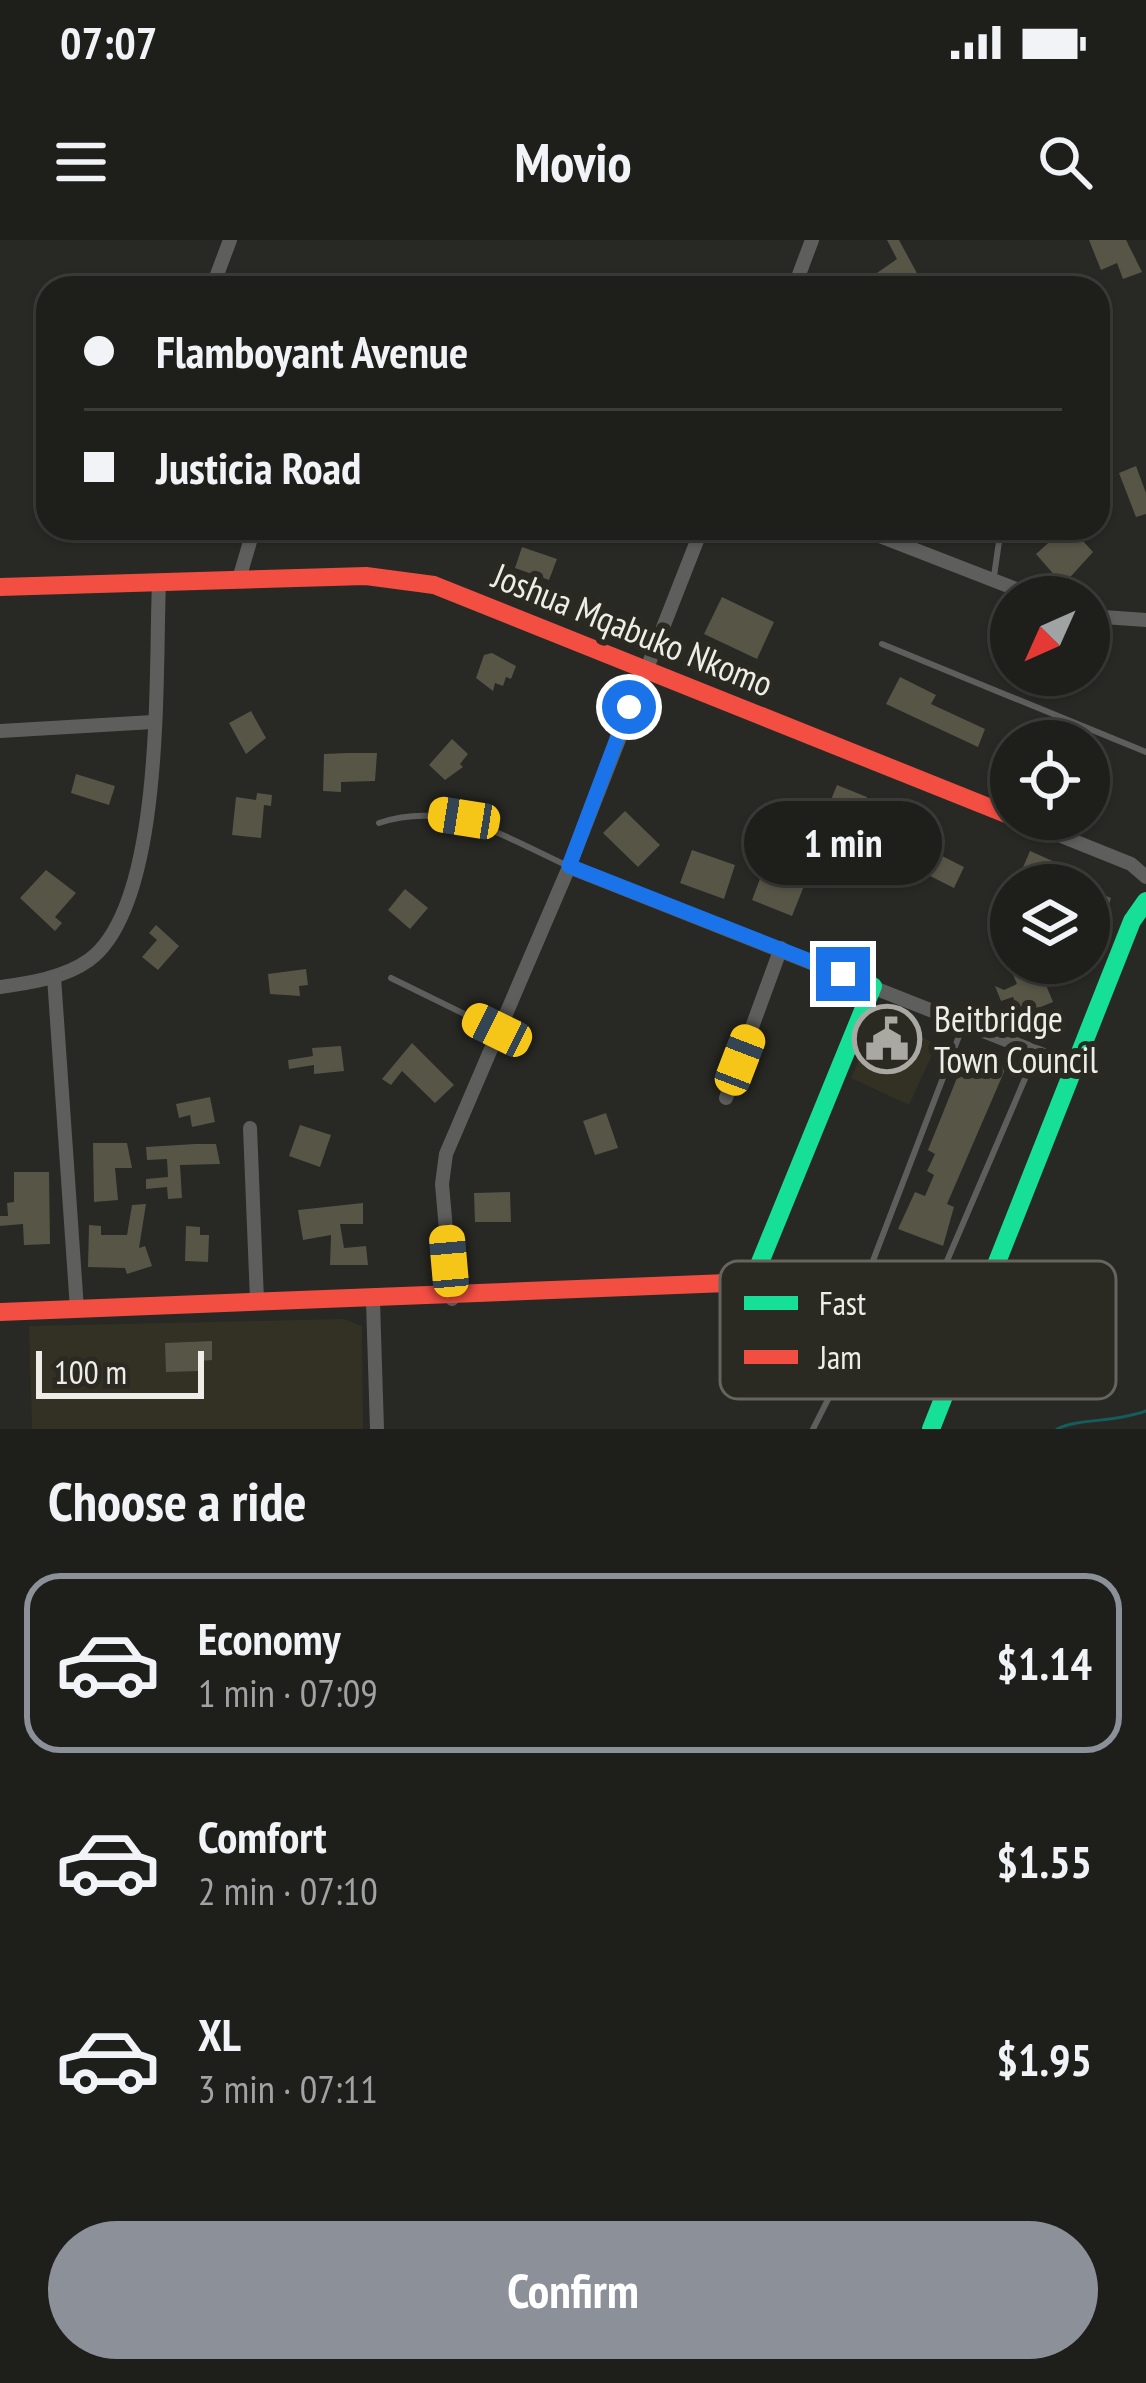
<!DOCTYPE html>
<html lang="en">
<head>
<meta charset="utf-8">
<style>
	body { margin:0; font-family:"PT Sans Narrow",sans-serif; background:#262724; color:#f1f3f6; height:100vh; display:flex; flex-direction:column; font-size:45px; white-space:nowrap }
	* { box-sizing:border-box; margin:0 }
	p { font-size:39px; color:#a1a2a3 }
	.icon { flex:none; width:66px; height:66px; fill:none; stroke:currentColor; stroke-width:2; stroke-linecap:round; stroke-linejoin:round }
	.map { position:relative; height:1189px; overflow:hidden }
	.details { display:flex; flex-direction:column; background:#1e1e1b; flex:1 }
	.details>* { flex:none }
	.banner { position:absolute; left:36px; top:36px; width:1074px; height:264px; border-radius:36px; box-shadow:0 3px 9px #0004,0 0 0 3px #3c3c3a; display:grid; align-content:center; height:264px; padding:0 48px; background:#1e1e1b }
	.needle { width:78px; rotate:225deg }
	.fabs { position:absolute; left:990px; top:336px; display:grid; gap:24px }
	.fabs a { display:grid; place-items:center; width:120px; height:120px; border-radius:50%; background:#1e1e1b; box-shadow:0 3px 9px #0004,0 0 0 3px #3c3c3a; font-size:60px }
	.scale { position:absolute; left:36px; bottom:30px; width:168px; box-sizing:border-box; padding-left:12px; border:6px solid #eeede8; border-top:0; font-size:33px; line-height:42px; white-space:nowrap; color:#eeede8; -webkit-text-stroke:9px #2a2922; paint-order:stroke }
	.end { position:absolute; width:54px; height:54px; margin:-27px; border:15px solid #1a73e8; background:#fff; box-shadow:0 0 0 6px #fff }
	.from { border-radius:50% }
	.bubble { position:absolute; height:84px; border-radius:42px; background:#1e1e1b; box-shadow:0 3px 9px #0004,0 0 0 3px #3c3c3a; font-size:39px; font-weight:800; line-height:84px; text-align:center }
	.car { position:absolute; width:36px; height:72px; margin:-36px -18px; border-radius:15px; box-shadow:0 0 9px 3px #0007; background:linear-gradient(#f5c518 24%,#345 0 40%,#f5c518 0 76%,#345 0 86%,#f5c518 0) }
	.banner b { display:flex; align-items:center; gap:42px; height:114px; font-size:45px }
	.banner b+b { border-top:3px solid #3c3c3a }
	.banner i { width:30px; height:30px; background:#f1f3f6 }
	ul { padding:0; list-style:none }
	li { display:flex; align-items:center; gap:36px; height:180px; margin:0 24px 18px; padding:0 24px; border:6px solid transparent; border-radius:36px }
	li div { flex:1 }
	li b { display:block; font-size:45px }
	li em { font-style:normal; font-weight:800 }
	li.on { border-color:#8c9099 }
	li>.icon { width:108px; height:108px; stroke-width:1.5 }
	h2 { padding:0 48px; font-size:54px; line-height:144px }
	.primary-button { display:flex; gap:24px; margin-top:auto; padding:24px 48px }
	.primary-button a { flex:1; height:138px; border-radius:72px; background:#8c9099; color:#fff; font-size:48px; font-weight:800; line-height:138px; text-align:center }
	.status { display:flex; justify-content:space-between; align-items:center; height:84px; padding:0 60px; background:#1e1e1b; direction:ltr }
	.status svg { height:33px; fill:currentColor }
	header { display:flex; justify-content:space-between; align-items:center; height:156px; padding:0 48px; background:#1e1e1b; font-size:54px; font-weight:800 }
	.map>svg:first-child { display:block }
</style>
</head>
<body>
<div class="status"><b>07:07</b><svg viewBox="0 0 49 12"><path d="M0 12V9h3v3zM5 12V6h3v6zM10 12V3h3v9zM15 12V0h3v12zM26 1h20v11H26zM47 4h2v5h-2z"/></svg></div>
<header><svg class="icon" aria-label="menu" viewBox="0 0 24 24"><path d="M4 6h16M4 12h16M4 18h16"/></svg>Movio<svg class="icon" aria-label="search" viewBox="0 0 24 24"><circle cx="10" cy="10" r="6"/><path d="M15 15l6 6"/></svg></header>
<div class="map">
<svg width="1146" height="1189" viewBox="0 0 1146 1189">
	<rect width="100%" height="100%" fill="#282824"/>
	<g fill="#323124">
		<polygon points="878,778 937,804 909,865 851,838"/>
		<polygon points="344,1079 362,1086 363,1189 32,1189 29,1086"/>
	</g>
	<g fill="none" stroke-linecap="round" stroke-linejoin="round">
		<path stroke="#155d5d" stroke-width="3" d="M1057,1189C1078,1178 1115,1183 1146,1171"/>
	</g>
	<g fill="#575546">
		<polygon points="887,0 899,0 925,48 855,48 851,41 862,34 867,40 897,19"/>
		<polygon points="1089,0 1126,0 1142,32 1123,39 1117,23 1101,30"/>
		<polygon points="1136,226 1146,253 1146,274 1136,277 1119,233"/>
		<polygon points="1065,288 1071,288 1093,312 1063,345 1036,314"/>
		<polygon points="522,307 557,319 549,340 515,328"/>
		<polygon points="722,357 774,382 757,419 704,394"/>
		<polygon points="492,413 516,426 511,439 506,437 503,446 495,443 493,451 476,438 484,415"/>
		<polygon points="900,437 936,455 931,464 985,489 978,507 886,464"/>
		<polygon points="251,471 266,498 246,514 229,483"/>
		<polygon points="452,499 468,514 460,524 463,527 445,540 429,525"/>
		<polygon points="347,513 377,513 375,541 341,542 341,552 323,551 324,514"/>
		<polygon points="76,534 115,546 109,565 71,553"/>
		<polygon points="837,545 867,557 844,614 814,602"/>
		<polygon points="257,553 272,555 271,566 264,565 261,598 232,595 236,557 256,560"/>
		<polygon points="625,571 660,605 638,627 603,593"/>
		<polygon points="914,602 964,627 954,648 904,623"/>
		<polygon points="692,610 735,625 724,659 680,643"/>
		<polygon points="1030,611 1089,637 1086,645 1051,645 1021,632"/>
		<polygon points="767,620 808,636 792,676 752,660"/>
		<polygon points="46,630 76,653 55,677 62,683 55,691 20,658"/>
		<polygon points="1089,648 1111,658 1098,700 1089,696"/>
		<polygon points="405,649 428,668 410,689 388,670"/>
		<polygon points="156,685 179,706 158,730 142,717 157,700 149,693"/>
		<polygon points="1008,723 1037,723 1053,762 1028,772 1025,765 1017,768 1013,757 1001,761 995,746 1004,750 1017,744"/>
		<polygon points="306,729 308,745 299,746 300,756 270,754 268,734"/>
		<polygon points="412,803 454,845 435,863 402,831 391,845 382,839"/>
		<polygon points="341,806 344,831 314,834 314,825 289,829 288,820 313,816 312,808"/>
		<polygon points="969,808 1007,825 947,964 954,967 943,1006 898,989 915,952 925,956 934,935 927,931 935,914 928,910"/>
		<polygon points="210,857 215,882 192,887 190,875 179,878 176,864"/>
		<polygon points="606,873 618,908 595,915 583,881"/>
		<polygon points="300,885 331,895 320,927 289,916"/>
		<polygon points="93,903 127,903 132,928 115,928 118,960 94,962"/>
		<polygon points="195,904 216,904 220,924 180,925 182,958 168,959 167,947 146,949 146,939 168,937 167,919 147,920 146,907"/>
		<polygon points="14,932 49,932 50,1004 24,1005 23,984 0,986 0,976 8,976 7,963 14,962"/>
		<polygon points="510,952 511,982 475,982 474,953"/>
		<polygon points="363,963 363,984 340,984 344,1008 366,1006 368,1025 330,1025 331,995 303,1000 298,970"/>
		<polygon points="146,964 139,1008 145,1006 152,1026 127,1034 125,1028 88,1027 89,985 101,986 101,995 127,995 132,965"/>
		<polygon points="186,986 200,987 200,995 209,995 208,1022 185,1021"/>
		<polygon points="212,1101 212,1120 199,1121 199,1131 166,1132 165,1103"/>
	</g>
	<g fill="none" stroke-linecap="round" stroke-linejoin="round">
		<g stroke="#5e5e5c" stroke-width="6">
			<polyline points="994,336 1001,288"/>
			<polyline points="882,404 1146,512"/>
			<polyline points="1069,579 1072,597"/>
			<path d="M379,583C449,560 503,596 566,625"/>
			<polyline points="391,738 497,790"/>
			<polyline points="753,1044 774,1067 843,1099 852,1112 886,1124 905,1119 1036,813"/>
			<polyline points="843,1099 964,783"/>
			<polyline points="813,1189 852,1112"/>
		</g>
		<g stroke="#5e5e5c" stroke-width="14">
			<polyline points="212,48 230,0"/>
			<polyline points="794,48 812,0"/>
			<polyline points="859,288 1037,357"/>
			<polyline points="239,339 254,288"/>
			<polyline points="1089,376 1146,380"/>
			<polyline points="0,491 153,482"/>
			<polyline points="1019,579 1131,624 1146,637"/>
			<polyline points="569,627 1074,827"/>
			<polyline points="54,737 77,1069"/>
			<path d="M0,747C29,743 64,738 89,720C165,664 155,433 159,343"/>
			<polyline points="726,858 781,708"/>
			<polyline points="250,888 257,1060"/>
			<polyline points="452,1059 442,944 446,914 569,627 702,288"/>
			<polyline points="373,1061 377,1189"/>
		</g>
		<g stroke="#16e098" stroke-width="18">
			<polyline points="752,1042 873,746"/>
			<polyline points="931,1189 1132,681 1146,661"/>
		</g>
		<g stroke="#f24e42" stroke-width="18">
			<polyline points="0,347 366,336 434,345 1011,576"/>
			<polyline points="0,1072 752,1042"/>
		</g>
	</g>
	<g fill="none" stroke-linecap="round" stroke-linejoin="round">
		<polyline stroke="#1a73e8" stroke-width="15" points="629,467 569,626 843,734"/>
	</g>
	<defs>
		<g id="civic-ring" transform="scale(3.45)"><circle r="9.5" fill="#2a2922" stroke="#a9a8a3" stroke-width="1.5"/><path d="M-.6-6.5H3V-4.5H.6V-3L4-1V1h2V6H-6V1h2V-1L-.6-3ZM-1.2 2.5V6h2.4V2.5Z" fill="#a9a8a3"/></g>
	</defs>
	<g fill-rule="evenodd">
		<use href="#civic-ring" x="887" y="799"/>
	</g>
	<g text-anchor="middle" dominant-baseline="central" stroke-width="12" stroke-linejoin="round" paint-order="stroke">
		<g font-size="36" fill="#eeede8" stroke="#2a2922">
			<text transform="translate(633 389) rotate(22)">Joshua Mqabuko Nkomo</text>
		</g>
		<g font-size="36" fill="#eeede8" stroke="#2a2922" text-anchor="start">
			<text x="934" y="778">Beitbridge<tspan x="934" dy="41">Town Council</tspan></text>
		</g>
	</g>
	<rect x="720" y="1021" width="396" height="138" rx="18" fill="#2a2922" stroke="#65645d" stroke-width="3"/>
	<rect x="744" y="1056" width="54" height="14" fill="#16e098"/>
	<rect x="744" y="1110" width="54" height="14" fill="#f24e42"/>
	<g font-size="33" fill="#eeede8">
		<text x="819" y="1075">Fast</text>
		<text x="819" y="1129">Jam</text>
	</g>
</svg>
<div class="fabs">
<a><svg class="needle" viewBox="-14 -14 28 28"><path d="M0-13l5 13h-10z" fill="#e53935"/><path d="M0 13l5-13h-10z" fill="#a1a2a3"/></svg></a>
<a><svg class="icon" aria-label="locate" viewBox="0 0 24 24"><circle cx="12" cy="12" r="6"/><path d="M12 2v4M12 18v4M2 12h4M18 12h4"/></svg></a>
<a><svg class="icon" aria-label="layers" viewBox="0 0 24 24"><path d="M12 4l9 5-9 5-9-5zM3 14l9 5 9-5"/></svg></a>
</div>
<div class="scale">100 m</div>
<i class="end from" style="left:629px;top:467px"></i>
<i class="end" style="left:843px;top:734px"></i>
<div class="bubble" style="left:744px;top:561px;width:198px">1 min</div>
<i class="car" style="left:464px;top:578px;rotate:279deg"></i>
<i class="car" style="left:497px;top:790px;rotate:296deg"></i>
<i class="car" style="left:740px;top:820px;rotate:21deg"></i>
<i class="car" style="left:449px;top:1021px;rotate:355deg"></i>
<div class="banner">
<b><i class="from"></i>Flamboyant Avenue</b>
<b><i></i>Justicia Road</b>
</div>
</div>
<section class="details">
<h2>Choose a ride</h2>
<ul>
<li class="on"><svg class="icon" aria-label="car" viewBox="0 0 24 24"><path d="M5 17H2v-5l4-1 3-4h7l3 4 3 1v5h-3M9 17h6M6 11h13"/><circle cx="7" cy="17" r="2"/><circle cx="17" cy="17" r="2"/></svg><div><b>Economy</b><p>1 min · 07:09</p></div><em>$1.14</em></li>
<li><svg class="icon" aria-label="car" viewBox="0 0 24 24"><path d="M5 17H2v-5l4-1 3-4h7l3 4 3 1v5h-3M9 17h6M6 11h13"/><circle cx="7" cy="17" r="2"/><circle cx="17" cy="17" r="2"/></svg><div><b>Comfort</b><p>2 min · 07:10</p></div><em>$1.55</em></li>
<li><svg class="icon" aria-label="car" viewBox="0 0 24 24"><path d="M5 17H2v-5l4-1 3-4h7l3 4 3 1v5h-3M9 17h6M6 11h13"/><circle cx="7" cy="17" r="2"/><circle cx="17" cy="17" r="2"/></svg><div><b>XL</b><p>3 min · 07:11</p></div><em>$1.95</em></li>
</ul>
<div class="primary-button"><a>Confirm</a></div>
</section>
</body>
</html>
